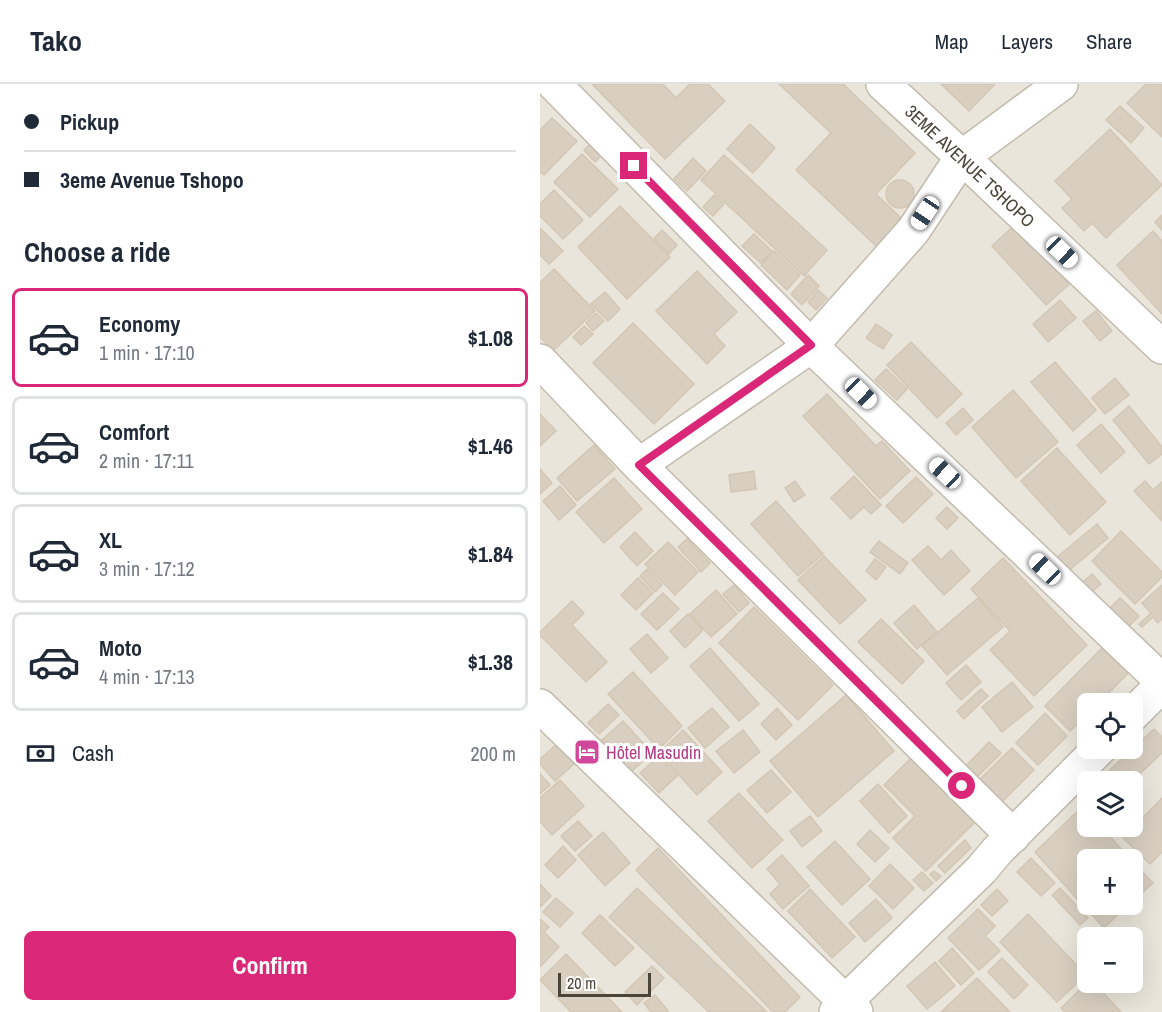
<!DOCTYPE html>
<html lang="en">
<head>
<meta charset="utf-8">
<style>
	body { margin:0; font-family:"Archivo Narrow",sans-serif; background:#f6f6f7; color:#1f2937; height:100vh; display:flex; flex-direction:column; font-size:22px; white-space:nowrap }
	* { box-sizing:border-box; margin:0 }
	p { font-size:20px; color:#747a83 }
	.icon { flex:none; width:33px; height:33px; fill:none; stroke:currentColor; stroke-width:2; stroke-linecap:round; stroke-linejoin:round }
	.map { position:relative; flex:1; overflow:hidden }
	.drawer { display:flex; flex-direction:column; background:#fff; width:540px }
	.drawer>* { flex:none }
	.top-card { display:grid; align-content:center; height:132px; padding:0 24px; background:#fff }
	.tools { position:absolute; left:537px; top:609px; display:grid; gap:12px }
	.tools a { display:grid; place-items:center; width:66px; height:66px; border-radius:9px; background:#fff; box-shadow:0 6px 24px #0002; font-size:30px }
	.scale { position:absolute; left:18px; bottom:15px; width:93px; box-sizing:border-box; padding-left:6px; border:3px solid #4b4439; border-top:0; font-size:16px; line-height:21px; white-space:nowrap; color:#4b4439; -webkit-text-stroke:4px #fff; paint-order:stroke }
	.end { position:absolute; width:27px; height:27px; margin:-14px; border:8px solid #db2777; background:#fff; box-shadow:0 0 0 3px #fff }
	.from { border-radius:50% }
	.car { position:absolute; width:18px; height:36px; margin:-18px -9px; border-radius:8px; box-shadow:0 0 4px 2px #0007; background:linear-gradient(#fff 24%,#345 0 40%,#fff 0 76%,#345 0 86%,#fff 0) }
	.top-card b { display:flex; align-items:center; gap:21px; height:57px; font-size:22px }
	.top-card b+b { border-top:2px solid #e0e1e3 }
	.top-card i { width:15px; height:15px; background:#1f2937 }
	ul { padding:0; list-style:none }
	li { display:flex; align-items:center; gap:18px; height:99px; margin:0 12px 9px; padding:0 12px; border:3px solid #e0e1e3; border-radius:9px }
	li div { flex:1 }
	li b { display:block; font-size:22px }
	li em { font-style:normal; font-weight:700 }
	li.selected { border-color:#db2777 }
	li>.icon { width:54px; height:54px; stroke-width:1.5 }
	h2 { padding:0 24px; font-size:27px; line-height:72px }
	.pay { display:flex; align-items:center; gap:15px; height:66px; padding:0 24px; font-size:22px }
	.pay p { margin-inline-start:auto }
	.primary-button { display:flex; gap:12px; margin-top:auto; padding:12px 24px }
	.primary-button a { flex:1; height:69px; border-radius:9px; background:#db2777; color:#fff; font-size:24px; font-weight:700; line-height:69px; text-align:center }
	header { display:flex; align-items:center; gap:36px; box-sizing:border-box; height:84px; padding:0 30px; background:#fff; border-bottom:2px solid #e0e1e3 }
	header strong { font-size:28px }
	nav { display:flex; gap:33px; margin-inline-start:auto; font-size:21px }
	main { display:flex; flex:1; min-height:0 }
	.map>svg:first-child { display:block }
</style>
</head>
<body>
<header>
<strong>Tako</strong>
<nav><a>Map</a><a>Layers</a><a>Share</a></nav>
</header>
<main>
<section class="drawer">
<div class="top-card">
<b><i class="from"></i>Pickup</b>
<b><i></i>3eme Avenue Tshopo</b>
</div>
<h2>Choose a ride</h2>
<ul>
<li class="selected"><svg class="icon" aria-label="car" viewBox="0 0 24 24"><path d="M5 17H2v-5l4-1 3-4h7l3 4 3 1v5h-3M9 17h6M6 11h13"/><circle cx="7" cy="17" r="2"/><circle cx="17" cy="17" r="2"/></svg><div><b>Economy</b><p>1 min · 17:10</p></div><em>$1.08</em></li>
<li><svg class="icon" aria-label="car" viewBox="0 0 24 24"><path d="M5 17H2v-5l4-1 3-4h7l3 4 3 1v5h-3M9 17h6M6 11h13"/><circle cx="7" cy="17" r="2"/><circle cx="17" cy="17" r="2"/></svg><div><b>Comfort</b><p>2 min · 17:11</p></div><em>$1.46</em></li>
<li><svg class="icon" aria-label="car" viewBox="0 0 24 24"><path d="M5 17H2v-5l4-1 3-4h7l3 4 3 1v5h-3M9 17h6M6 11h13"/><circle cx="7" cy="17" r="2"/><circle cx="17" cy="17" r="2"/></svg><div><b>XL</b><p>3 min · 17:12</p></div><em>$1.84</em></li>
<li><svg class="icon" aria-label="car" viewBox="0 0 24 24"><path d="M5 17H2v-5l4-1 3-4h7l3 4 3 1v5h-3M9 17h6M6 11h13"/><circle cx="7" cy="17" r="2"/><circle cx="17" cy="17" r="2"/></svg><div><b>Moto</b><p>4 min · 17:13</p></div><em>$1.38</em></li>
</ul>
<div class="pay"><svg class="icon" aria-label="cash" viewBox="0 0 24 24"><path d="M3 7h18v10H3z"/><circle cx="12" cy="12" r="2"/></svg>Cash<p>200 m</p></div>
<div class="primary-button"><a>Confirm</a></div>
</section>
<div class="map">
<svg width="622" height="928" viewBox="0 0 622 928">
	<rect width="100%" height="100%" fill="#f6f3ec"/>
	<path fill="#eae5da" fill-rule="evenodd" d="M0,0H622V928H0ZM548,620H592V664H548ZM548,698H592V742H548ZM548,776H592V820H548ZM548,854H592V898H548Z"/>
	<g fill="#d8cfc1" stroke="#d3c7b4" stroke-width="1.5">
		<polygon points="52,0 123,0 136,14 150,0 168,0 185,17 125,75"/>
		<polygon points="239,0 303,0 375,69 336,110 363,136 337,163 256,86 291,49"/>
		<polygon points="401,0 455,0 429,27"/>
		<polygon points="606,0 622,0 622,53 587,19"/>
		<polygon points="580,22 604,44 591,59 566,36"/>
		<polygon points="12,34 37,57 4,91 0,87 0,46"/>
		<polygon points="210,40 235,64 213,89 187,65"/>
		<polygon points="570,45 622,101 566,154 552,139 544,147 522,124 532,115 515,97"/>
		<polygon points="50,60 61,72 55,78 44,66"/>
		<polygon points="42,70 78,105 50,133 14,98"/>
		<polygon points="184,71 287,166 264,192 161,96"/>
		<polygon points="153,74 166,87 147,107 134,95"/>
		<circle cx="360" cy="110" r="14"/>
		<polygon points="14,106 43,136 23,155 0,132 0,120"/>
		<polygon points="174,111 184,120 173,132 163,123"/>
		<polygon points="80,122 130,173 87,215 38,163"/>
		<polygon points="622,131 622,146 615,138"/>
		<polygon points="481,135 535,195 506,221 452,162"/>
		<polygon points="0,144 23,167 9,180 0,171"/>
		<polygon points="122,146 137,161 129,170 114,154"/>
		<polygon points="613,147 622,157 622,230 577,181"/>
		<polygon points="214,150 232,167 221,179 202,162"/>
		<polygon points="234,167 260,191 247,206 221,181"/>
		<polygon points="14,185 55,227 13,267 0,253 0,199"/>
		<polygon points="157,187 197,228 174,250 185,262 167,280 116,227"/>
		<polygon points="268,191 279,202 262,221 251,210"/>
		<polygon points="278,206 287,214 276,226 268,218"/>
		<polygon points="65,208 80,225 68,237 51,220"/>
		<polygon points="520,216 536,234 508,258 493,240"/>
		<polygon points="556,227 572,247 560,257 543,237"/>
		<polygon points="56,229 64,237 53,247 46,239"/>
		<polygon points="93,239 154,300 114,340 53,279"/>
		<polygon points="336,240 352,251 343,265 326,254"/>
		<polygon points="44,242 53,250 41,261 33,253"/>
		<polygon points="371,258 422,310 397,334 347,281"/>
		<polygon points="515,278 556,326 533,347 491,298"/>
		<polygon points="346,285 367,305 357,316 335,296"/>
		<polygon points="575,294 589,311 565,330 552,314"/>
		<polygon points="473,306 518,358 476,394 432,343"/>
		<polygon points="287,310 336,362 342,357 370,387 340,415 263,332"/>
		<polygon points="589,322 622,363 622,370 609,380 573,336"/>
		<polygon points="423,324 433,336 416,351 406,339"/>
		<polygon points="0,330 16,347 0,362"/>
		<polygon points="561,340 585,368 561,389 537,361"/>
		<polygon points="54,361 75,385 37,417 17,394"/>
		<polygon points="517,364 566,418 530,451 481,397"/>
		<polygon points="0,385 12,399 0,410"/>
		<polygon points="214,387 216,405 191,408 189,391"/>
		<polygon points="314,392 341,421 331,430 324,423 311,435 291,414"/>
		<polygon points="376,393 393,410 363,439 346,422"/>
		<polygon points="74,394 102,425 64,459 36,428"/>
		<polygon points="255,397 265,411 254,418 245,404"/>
		<polygon points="605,397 613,406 622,398 622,437 594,407"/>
		<polygon points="20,402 36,421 19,436 3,417"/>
		<polygon points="236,417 283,470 258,492 211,440"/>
		<polygon points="407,423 418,434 407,445 396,434"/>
		<polygon points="557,440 568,454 527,488 516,474"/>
		<polygon points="581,447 622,488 622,493 595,520 552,477"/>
		<polygon points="95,448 113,467 97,482 80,463"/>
		<polygon points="147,455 170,479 161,488 138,463"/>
		<polygon points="339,457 368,479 360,490 330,468"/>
		<polygon points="128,458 158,488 135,511 105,480"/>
		<polygon points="388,462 401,476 411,466 430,487 404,511 372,476"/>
		<polygon points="284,472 326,516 300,540 258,496"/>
		<polygon points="463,474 547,561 494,612 450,566 470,547 431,505"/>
		<polygon points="335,475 346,483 336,496 326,487"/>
		<polygon points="107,485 122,501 115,508 100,492"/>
		<polygon points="552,490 561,500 546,513 537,503"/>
		<polygon points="98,494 113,509 96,526 81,511"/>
		<polygon points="194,501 209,519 199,528 183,510"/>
		<polygon points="622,501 622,535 618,539 613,533 602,543 599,540 611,529 602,519"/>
		<polygon points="176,506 197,530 171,553 150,530"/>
		<polygon points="123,509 139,525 117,546 101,530"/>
		<polygon points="438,514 463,543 407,591 382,562"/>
		<polygon points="580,514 599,532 584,547 565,529"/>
		<polygon points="32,517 44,529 32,541 67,578 46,598 0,551 0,548"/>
		<polygon points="374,521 397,548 377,565 354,539"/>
		<polygon points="214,523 293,601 258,636 179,559"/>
		<polygon points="148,530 163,546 145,564 130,547"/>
		<polygon points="341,535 384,577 362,600 318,558"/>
		<polygon points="107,550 128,574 111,589 90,565"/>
		<polygon points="564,562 590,587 558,620 548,620 548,630 530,647 505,622"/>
		<polygon points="170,564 219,620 199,637 150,582"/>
		<polygon points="426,581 441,598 421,616 406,599"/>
		<polygon points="93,588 142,642 119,665 68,610"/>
		<polygon points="472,598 493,623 462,648 442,623"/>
		<polygon points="441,605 448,612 424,635 417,627"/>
		<polygon points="306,611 354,667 278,733 230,677"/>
		<polygon points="68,620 79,631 59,650 48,639"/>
		<polygon points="172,624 189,643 165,664 148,644"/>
		<polygon points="237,624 252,641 236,656 221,640"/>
		<polygon points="505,629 527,652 498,681 476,659"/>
		<polygon points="83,637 112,669 91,688 62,656"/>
		<polygon points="614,645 622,653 622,669 591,698 557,698"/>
		<polygon points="143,646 182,688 157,711 119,669"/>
		<polygon points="203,646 220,668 194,689 176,667"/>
		<polygon points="449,658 461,669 433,697 422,686"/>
		<polygon points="17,660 34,680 15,697 0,680 0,675"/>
		<polygon points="472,664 494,686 461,719 439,696"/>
		<polygon points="377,668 441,732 386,787 353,754 375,732 344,701"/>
		<polygon points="119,672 137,692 119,709 100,689"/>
		<polygon points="231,686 251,708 227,729 207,706"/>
		<polygon points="0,690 10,701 0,710"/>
		<polygon points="20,696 44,722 12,751 0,737 0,714"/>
		<polygon points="338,700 367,732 349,749 320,717"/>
		<polygon points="199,709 243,756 212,784 168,737"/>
		<polygon points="622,714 622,768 610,780 583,754"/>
		<polygon points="542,723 548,729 548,742 560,742 587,771 582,776 548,776 548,807 538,816 495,768"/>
		<polygon points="270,732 282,747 262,763 250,747"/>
		<polygon points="38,737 52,752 35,767 21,752"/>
		<polygon points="330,746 349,764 335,778 317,760"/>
		<polygon points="63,748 90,779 65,802 38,771"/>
		<polygon points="425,756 431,764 405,789 398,782"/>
		<polygon points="295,757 330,795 302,821 267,783"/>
		<polygon points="23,762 36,776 18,794 5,781"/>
		<polygon points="118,764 260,913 245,928 233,928 96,786"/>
		<polygon points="242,771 269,802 243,825 230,810 240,800 227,785"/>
		<polygon points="491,774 515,799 501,812 477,788"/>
		<polygon points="592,777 613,799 592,818"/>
		<polygon points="350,780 374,804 353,825 329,802"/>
		<polygon points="394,787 401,792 396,797 390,790"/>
		<polygon points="382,788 393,799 384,807 373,796"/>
		<polygon points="0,800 11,812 0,823"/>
		<polygon points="97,804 227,928 169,928 69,833"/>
		<polygon points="520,804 548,834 540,841 512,811"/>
		<polygon points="270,805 315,853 292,874 248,827"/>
		<polygon points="457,805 468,817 452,832 441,821"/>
		<polygon points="548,807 548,820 589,820 564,844 538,816"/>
		<polygon points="16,814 33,829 20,843 3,828"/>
		<polygon points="336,815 352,834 325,858 309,839"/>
		<polygon points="438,825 455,842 445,852 460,867 439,886 408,854"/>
		<polygon points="488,830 546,891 517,918 460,858"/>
		<polygon points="60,831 94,864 75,882 42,849"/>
		<polygon points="0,835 9,843 4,848 19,863 0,883"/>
		<polygon points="554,846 565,854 549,854"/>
		<polygon points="548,856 548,875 539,869"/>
		<polygon points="412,864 434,889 421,901 399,877"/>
		<polygon points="26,870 82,928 31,928 0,896"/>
		<polygon points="462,874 488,901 474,915 448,888"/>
		<polygon points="395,878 415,902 387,925 367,902"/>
		<polygon points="112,882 124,894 97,921 85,908"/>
		<polygon points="437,894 470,928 401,928"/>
		<polygon points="548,898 553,898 581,928 525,928 521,924"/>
		<polygon points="115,911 129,928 111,928 104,919"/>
	</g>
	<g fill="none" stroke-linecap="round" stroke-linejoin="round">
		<g stroke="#c2bbae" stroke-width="36">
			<g id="street">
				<polyline points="14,0 271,262 622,597"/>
				<polyline points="343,0 422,73 622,263"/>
				<polyline points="0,277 99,381 473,752"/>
				<polyline points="99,381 271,262 373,147 422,73 521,0"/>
				<polyline points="0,622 316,928"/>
				<polyline points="592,631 622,601"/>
				<polyline points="296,928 306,917 441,786 457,767 560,664"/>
			</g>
		</g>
		<use href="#street" stroke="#fff" stroke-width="33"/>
	</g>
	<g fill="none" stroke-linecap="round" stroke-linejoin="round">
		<polyline stroke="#db2777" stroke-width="8" points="94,82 271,261 99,381 422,702"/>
	</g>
	<defs>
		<g id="hotel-square" transform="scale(1.35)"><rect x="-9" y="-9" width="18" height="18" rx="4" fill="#d1479c" stroke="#fff"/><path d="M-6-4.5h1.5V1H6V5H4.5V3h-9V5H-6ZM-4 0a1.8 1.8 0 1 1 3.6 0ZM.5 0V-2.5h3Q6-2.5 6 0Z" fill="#fff"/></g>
	</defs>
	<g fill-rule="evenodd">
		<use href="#hotel-square" x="47" y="668"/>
	</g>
	<g text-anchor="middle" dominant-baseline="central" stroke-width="6" stroke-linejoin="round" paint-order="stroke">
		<g font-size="18" fill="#4b4439" stroke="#fff">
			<text transform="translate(430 82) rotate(43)">3EME AVENUE TSHOPO</text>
		</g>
		<g font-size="18" fill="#b23c85" stroke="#fff" text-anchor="start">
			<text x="66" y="668">Hôtel Masudin</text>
		</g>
	</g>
</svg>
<div class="tools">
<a><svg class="icon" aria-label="locate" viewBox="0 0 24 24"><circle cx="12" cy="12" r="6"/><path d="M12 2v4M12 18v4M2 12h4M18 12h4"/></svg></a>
<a><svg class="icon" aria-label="layers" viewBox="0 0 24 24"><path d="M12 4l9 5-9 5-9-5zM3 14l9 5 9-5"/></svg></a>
<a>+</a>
<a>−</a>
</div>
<div class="scale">20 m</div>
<i class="end from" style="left:422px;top:702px"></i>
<i class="end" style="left:94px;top:82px"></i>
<i class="car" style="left:385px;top:129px;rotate:214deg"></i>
<i class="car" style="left:522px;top:168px;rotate:134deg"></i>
<i class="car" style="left:321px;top:309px;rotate:134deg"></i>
<i class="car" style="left:405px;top:389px;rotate:313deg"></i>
<i class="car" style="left:505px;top:485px;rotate:314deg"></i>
</div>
</main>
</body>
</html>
